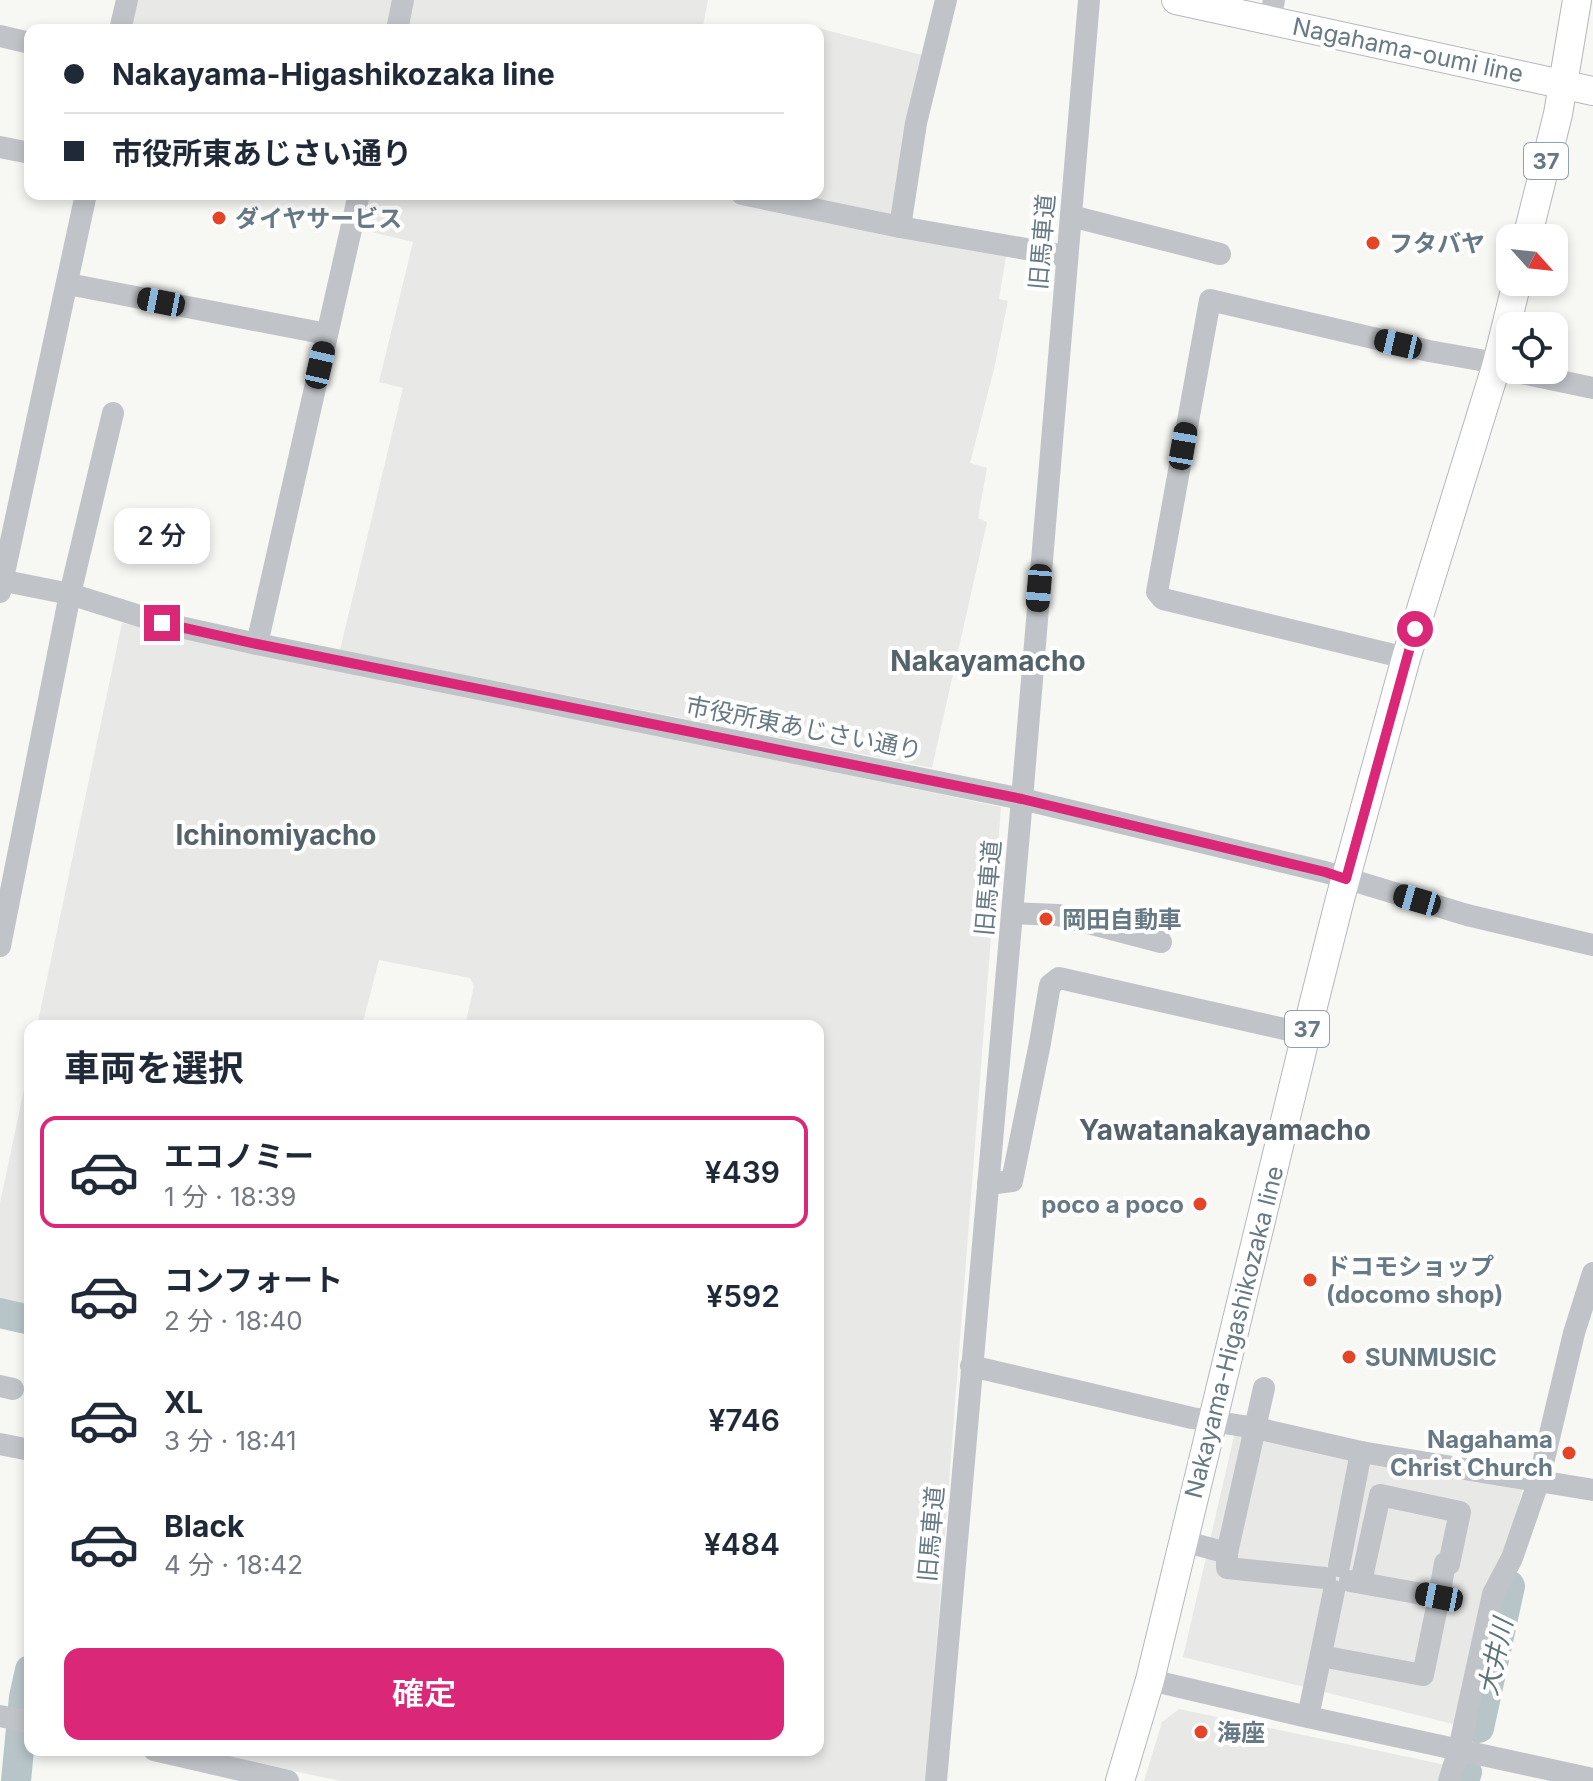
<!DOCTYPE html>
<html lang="ja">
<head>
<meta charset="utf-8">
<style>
	body { margin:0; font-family:Inter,"Noto Sans JP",sans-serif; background:#f2f2f3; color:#1f2937; height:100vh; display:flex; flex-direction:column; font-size:30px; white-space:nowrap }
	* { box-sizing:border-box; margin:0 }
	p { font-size:26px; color:#747a83 }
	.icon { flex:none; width:44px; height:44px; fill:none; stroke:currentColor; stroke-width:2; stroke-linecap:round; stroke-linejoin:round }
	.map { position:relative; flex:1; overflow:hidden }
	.details { position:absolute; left:24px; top:1020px; width:800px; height:736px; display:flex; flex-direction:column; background:#fff; border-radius:16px; box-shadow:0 4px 12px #0003 }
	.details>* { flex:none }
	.guide { position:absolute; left:24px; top:24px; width:800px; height:176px; border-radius:16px; box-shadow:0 4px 12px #0003; display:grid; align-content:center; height:176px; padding:0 40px; background:#fff }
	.needle { width:52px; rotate:117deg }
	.tools { position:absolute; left:1496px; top:224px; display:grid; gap:16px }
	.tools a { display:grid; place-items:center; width:72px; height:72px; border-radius:16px; background:#fff; box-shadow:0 4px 12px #0003; font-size:40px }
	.end { position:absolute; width:36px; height:36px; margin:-18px; border:10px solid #db2777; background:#fff; box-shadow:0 0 0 4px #fff }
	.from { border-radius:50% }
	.bubble { position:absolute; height:56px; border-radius:16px; background:#fff; box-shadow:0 4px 12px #0003; font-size:26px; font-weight:600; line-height:56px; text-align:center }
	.car { position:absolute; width:24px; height:48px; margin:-24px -12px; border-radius:10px; box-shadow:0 0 6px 2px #0007; background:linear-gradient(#222 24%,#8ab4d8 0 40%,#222 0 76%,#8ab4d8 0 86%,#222 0) }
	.guide b { display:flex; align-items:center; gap:28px; height:76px; font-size:30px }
	.guide b+b { border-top:2px solid #e0e1e3 }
	.guide i { width:20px; height:20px; background:#1f2937 }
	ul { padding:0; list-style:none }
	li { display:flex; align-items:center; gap:24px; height:112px; margin:0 16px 12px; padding:0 24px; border:4px solid transparent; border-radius:16px }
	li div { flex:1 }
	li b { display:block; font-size:30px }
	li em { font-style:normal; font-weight:600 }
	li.active { border-color:#db2777 }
	li>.icon { width:72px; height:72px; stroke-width:1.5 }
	h2 { padding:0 40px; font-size:36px; line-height:96px }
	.button { display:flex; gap:16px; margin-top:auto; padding:16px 40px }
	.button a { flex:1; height:92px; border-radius:16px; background:#db2777; color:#fff; font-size:32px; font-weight:600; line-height:92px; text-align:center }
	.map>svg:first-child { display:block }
</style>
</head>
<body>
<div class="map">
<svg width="1593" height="1781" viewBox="0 0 1593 1781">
	<rect width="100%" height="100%" fill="#f7f7f4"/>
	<g fill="#e8e8e7">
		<polygon points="133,0 392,0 386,30 127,30"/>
		<polygon points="410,0 708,0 703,26 720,30 404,30"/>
		<polygon points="818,28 926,56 893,217 782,194 818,194"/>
		<polygon points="367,194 707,194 1006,256 999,299 1008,301 994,369 970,463 987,468 978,518 987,522 932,768 340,650 403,388 379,382 413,242 359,229"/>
		<polygon points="122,623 1001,807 926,1781 341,1781 192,1750 818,1750 818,1026 465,1026 474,986 470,978 379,960 362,1026 37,1026"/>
		<polygon points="30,1061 30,1306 0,1299 0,1203"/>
		<polygon points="1235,1432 1523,1486 1510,1542 1457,1725 1183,1657"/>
		<polygon points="1179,1709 1446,1765 1441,1781 1144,1781 1162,1722"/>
	</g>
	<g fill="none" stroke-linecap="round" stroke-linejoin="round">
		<g stroke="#b7c5c8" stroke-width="30">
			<polyline points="0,1313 30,1320"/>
			<polyline points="1479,1728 1510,1586"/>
			<polyline points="16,1781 24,1697 30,1670"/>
			<polyline points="1464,1781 1467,1772"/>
		</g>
		<g stroke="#b3b8bc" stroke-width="30">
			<g id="major">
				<polyline points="1176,0 1593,91"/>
				<polyline points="1527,238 1558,114 1577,0"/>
				<polyline points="1120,1781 1150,1680 1306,1034 1340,899 1406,658 1496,367 1517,282"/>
			</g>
		</g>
		<g stroke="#c0c4c8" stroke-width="22">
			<polyline points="1270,20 1274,0"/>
			<polyline points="120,30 127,0"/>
			<polyline points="397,30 403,0"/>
			<polyline points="0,36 30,43"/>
			<polyline points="0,147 30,153"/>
			<polyline points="742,194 900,227 1066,256"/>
			<polyline points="1071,216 1220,254"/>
			<polyline points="900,227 916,123 946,0"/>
			<polyline points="68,284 327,334"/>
			<polyline points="0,580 70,594 162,623 257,644 1022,799 1325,872 1467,915 1593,945"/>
			<polyline points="0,592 86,194"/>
			<polyline points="257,644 359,194"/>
			<polyline points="1406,658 1163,599 1157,592 1210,300 1429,351 1480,360 1512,371 1593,388"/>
			<polyline points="1012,913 1058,915 1161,942"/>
			<polyline points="0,946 70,594 113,413"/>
			<polyline points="988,1184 1012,1181 1040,1043 1050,985 1059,978 1306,1034"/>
			<polyline points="971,1366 1192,1418 1256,1428 1361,1452 1593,1490"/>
			<polyline points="0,1386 13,1389"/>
			<polyline points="1264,1388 1227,1553 1227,1568 1325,1578"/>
			<polyline points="0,1444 30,1450"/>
			<polyline points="1183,1541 1227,1553"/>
			<polyline points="1339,1566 1361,1452"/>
			<polyline points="1350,1581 1439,1597 1445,1563 1449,1564 1460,1512 1380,1495 1361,1582"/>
			<polyline points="1321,1656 1423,1675 1439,1597"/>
			<polyline points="1150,1680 1308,1717 1593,1779"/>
			<polyline points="0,1716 30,1722"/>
			<polyline points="1308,1717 1334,1591"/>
			<polyline points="154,1750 288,1781"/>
			<polyline points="936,1781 1022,799 1089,0"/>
			<polyline points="1449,1781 1459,1749 1493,1594 1512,1558 1539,1480 1574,1333 1593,1273"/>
		</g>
		<use href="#major" stroke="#fff" stroke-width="28"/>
	</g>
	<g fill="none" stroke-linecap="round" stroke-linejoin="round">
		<polyline stroke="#db2777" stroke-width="10" points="162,623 257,644 1022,799 1325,872 1346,879 1415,629"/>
	</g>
	<g fill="#e44427" stroke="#fff" stroke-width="3">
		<circle cx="219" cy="218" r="8"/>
		<circle cx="1373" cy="243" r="8"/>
		<circle cx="1046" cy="919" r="8"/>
		<circle cx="1200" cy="1204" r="8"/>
		<circle cx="1310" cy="1280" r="8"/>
		<circle cx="1349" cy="1357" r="8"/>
		<circle cx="1569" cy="1453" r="8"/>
		<circle cx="1201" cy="1732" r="8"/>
	</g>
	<g text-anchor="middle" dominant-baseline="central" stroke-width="8" stroke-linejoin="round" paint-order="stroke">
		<g fill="#fff" stroke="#94a1aa" stroke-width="2">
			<rect x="1524" y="143" width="44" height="36" rx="6"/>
			<rect x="1285" y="1011" width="44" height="36" rx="6"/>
		</g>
		<g font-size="22" font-weight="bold" fill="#667985">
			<text x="1546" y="161">37</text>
			<text x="1307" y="1029">37</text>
		</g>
		<g font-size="24" fill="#667985" stroke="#fff">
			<text transform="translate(1408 50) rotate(12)">Nagahama-oumi line</text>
			<text transform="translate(1042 242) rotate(-85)">旧馬車道</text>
			<text transform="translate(804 728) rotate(11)">市役所東あじさい通り</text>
			<text transform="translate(988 888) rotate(-85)">旧馬車道</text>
			<text transform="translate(1234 1332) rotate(-76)">Nakayama-Higashikozaka line</text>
			<text transform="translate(931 1534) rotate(-85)">旧馬車道</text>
		</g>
		<g font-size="24" font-weight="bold" fill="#667985" stroke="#fff" text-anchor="start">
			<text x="235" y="218">ダイヤサービス</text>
			<text x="1389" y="243">フタバヤ</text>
			<text x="1062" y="919">岡田自動車</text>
			<text x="1184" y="1204" text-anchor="end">poco a poco</text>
			<text x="1326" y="1266">ドコモショップ<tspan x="1326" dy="28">(docomo shop)</tspan></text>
			<text x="1365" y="1357">SUNMUSIC</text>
			<text x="1553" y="1439" text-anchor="end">Nagahama<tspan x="1553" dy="28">Christ Church</tspan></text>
			<text x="1217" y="1732">海座</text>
		</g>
		<g font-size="26" font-style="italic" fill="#5d747a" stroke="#fff">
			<text transform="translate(1495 1657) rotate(-78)">大井川</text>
		</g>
		<g font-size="28" font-weight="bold" fill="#54626a" stroke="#fff">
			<text x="988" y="661">Nakayamacho</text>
			<text x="276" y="835">Ichinomiyacho</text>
			<text x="1225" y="1130">Yawatanakayamacho</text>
		</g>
	</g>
</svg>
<div class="tools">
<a><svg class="needle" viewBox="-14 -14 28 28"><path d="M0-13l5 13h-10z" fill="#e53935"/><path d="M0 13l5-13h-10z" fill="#747a83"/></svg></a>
<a><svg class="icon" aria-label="locate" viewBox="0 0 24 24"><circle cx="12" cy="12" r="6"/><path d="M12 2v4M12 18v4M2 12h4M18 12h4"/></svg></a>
</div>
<i class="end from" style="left:1415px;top:629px"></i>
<i class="end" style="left:162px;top:623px"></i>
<div class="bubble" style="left:114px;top:508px;width:96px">2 分</div>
<i class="car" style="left:161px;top:302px;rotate:281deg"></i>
<i class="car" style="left:1398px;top:344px;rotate:283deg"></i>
<i class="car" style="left:320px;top:365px;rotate:13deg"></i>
<i class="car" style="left:1183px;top:446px;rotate:10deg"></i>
<i class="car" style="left:1039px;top:588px;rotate:185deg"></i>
<i class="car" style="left:1417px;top:900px;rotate:286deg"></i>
<i class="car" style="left:1439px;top:1597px;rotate:281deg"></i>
<div class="guide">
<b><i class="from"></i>Nakayama-Higashikozaka line</b>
<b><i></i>市役所東あじさい通り</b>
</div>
<section class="details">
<h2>車両を選択</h2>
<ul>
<li class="active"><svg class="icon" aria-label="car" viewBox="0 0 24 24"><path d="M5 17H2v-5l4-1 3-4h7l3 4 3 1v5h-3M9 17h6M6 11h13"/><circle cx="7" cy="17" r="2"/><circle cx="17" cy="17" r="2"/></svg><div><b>エコノミー</b><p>1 分 · 18:39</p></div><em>¥439</em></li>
<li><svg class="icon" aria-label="car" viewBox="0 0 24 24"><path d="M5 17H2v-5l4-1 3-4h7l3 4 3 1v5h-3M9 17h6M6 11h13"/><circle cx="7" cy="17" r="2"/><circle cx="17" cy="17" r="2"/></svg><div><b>コンフォート</b><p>2 分 · 18:40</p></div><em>¥592</em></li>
<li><svg class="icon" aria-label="car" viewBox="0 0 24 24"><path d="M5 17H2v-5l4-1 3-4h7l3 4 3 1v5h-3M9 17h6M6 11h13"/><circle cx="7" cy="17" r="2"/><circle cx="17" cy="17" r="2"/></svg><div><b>XL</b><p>3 分 · 18:41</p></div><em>¥746</em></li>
<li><svg class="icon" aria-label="car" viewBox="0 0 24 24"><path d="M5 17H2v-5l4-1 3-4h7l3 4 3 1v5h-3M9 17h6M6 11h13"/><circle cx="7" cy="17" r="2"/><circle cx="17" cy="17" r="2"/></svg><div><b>Black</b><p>4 分 · 18:42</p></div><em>¥484</em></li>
</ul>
<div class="button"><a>確定</a></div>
</section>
</div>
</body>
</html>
